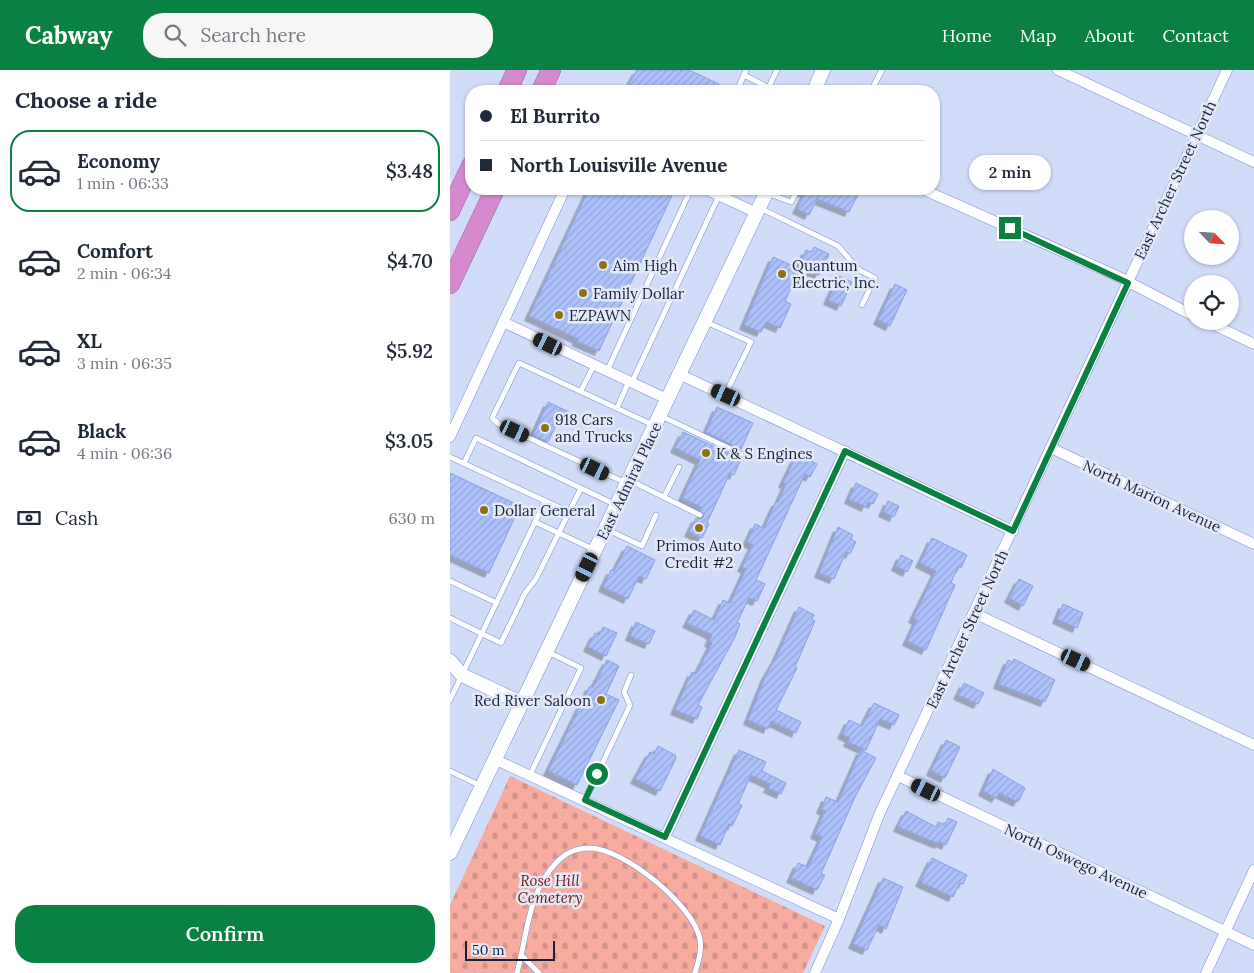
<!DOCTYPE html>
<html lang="en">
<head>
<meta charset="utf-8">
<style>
	body { margin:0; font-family:Lora,serif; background:#f6f6f7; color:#1f2937; height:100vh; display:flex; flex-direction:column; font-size:19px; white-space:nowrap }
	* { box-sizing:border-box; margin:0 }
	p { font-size:16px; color:#747a83 }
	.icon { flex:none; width:28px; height:28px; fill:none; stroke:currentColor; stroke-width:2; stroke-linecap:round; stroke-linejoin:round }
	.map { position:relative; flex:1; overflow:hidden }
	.sheet { display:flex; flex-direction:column; background:#fff; width:450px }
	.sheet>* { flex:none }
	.top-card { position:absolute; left:15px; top:15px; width:475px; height:110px; border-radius:20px; box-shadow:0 1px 4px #0004; display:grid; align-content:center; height:110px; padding:0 15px; background:#fff }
	.needle { width:32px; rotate:115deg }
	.tools { position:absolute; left:734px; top:140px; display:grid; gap:10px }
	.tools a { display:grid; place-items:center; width:55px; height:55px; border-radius:50%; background:#fff; box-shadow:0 1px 4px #0004; font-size:25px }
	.scale { position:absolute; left:15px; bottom:12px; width:90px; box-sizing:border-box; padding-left:5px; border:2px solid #19223d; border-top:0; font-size:14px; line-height:18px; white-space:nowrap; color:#19223d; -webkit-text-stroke:4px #e4e9f8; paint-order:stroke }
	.end { position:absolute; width:22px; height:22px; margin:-11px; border:6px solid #0b8043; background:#fff; box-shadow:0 0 0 2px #fff }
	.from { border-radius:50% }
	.bubble { position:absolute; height:35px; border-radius:18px; background:#fff; box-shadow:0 1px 4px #0004; font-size:16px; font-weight:600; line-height:35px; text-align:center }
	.car { position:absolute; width:15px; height:30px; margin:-15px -8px; border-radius:6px; box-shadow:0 0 4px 1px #0007; background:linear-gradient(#222 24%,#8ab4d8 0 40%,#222 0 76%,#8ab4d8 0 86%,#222 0) }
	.top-card b { display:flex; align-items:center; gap:18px; height:48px; font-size:19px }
	.top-card b+b { border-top:1px solid #e0e1e3 }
	.top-card i { width:12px; height:12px; background:#1f2937 }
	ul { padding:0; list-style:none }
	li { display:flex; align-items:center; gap:15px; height:82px; margin:0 10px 8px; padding:0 5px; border:2px solid transparent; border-radius:20px }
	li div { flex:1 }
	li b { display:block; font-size:19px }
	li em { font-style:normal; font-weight:600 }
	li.selected { border-color:#0b8043 }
	li>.icon { width:45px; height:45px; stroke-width:1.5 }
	h2 { padding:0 15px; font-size:22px; line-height:60px }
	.pay { display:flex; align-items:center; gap:12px; height:55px; padding:0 15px; font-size:19px }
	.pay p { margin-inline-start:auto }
	.primary-button { display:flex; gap:10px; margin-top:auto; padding:10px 15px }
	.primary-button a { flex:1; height:58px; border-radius:20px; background:#0b8043; color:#fff; font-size:20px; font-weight:600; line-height:58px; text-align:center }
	header { display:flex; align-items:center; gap:30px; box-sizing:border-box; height:70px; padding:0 25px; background:#0b8043; color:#fff }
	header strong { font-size:24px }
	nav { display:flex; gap:28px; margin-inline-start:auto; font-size:18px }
	.search { width:350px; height:45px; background:#f6f6f7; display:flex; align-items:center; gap:12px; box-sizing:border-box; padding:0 18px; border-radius:20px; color:#747a83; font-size:19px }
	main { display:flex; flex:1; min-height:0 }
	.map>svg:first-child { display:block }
</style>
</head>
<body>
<header>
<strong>Cabway</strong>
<div class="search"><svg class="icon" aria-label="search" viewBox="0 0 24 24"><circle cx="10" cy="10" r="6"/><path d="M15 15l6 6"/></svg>Search here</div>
<nav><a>Home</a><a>Map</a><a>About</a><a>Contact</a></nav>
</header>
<main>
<section class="sheet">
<h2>Choose a ride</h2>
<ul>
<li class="selected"><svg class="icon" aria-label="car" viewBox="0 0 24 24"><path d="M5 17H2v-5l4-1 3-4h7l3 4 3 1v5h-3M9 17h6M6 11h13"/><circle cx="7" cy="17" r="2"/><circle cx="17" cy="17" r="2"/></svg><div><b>Economy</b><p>1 min · 06:33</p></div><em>$3.48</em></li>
<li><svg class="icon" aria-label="car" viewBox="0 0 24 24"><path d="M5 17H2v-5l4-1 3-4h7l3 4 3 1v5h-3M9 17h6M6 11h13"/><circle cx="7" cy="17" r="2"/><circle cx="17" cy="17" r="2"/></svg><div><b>Comfort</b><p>2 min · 06:34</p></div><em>$4.70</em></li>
<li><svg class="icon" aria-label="car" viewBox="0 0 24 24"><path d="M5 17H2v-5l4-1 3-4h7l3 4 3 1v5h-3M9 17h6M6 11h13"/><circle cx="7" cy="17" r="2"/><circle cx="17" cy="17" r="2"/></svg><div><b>XL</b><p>3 min · 06:35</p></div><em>$5.92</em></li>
<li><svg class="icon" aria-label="car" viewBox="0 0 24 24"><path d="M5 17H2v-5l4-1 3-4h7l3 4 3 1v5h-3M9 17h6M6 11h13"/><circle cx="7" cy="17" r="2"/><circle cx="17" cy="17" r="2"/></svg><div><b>Black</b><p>4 min · 06:36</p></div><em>$3.05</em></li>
</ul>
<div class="pay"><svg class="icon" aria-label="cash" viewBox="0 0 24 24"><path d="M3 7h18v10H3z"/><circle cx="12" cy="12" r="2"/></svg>Cash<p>630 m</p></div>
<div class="primary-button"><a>Confirm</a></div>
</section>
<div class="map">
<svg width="804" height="903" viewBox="0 0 804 903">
	<defs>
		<pattern id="cemetery-stones" width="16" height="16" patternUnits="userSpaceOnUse" patternTransform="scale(1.25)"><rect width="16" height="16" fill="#f7ab9f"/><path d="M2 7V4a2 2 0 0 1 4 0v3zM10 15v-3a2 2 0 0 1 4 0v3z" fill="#d3938a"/></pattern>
		<pattern id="building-hatch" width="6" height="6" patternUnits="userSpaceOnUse" patternTransform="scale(1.25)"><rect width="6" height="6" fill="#acc1fa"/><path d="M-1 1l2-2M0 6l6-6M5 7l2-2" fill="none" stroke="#93a6d7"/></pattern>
		<filter id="shadow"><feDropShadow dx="-4.5" dy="4.5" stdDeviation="0" flood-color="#0004"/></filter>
	</defs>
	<rect width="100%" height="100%" fill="#d1dcf9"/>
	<polygon fill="url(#cemetery-stones)" points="60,706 375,856 353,903 0,903 0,835"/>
	<g fill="url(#building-hatch)" stroke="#879fe3" filter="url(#shadow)">
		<polygon points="187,0 239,0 269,14 266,21 175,21"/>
		<polygon points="139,119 225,119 149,281 126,271 128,269 79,246"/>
		<polygon points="352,119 411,119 399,142 367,129 359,145 347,139 355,123 352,122"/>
		<polygon points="364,177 379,184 369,205 349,195 356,180 361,182"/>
		<polygon points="323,187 350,199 335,231 341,234 330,258 316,252 311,262 294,255"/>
		<polygon points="389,206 402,212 391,236 378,230"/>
		<polygon points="445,214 457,220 440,256 428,250"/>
		<polygon points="98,332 119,342 114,351 109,349 98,372 83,365"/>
		<polygon points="267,337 303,353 291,379 256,362"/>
		<polygon points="233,362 291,389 284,405 280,403 257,453 259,454 252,468 239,462 246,448 251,449 254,446 250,440 251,437 232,428 250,390 225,378"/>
		<polygon points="347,384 367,394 360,407 355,404 306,510 315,514 307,531 299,528 287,553 290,554 285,567 248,635 252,637 247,649 225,640 242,602 246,604 262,573 259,572 262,565 237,553 244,540 264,550 273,530 280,533 296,499 292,497 303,475 297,472 305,454 314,458 326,432 328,432 336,414 333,413"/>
		<polygon points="0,403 70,436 39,503 0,485"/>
		<polygon points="406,413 428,424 423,434 418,432 416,437 399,429"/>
		<polygon points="438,431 449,436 444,447 433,442"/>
		<polygon points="388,457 403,465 401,469 406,472 400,484 396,482 384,509 369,503"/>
		<polygon points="482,468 517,485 511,498 508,496 501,513 505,515 476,580 457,571 467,550 463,548 486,501 470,493"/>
		<polygon points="177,476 205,490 196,509 189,506 178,529 153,517 161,500 164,501"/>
		<polygon points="451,485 463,491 457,502 446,496"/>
		<polygon points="569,509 583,516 573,536 559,528"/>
		<polygon points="613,534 633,543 627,558 607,549"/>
		<polygon points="349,537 364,545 362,550 365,551 345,597 347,598 326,640 351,652 346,663 321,651 318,659 298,650 316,605 326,588"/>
		<polygon points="186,552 205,561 199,574 180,566"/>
		<polygon points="153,557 167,563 156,586 138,577 145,563 149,565"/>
		<polygon points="564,589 605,610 595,632 548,614 558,590 563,592"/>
		<polygon points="157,590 169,596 156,624 169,630 127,715 98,701 140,616 143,617"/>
		<polygon points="514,613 534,623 528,634 508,625"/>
		<polygon points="424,633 449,645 444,655 430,649 416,680 398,672 400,668 392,664 399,650 412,656"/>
		<polygon points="496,670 510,677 495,708 481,701"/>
		<polygon points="208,676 225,685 226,688 210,721 185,709 200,682 204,684"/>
		<polygon points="289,680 316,692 312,701 336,713 331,724 318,718 320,714 301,705 288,734 292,735 288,744 282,756 279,754 270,775 250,766"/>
		<polygon points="411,680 426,688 405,727 371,804 375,805 367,820 341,808 348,793 358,797 372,767 365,764 375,741 371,739 376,727 388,732"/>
		<polygon points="543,699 575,718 568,732 549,723 546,728 533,721"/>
		<polygon points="456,741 486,757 488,752 495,755 498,748 507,752 496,775 490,772 489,774 448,757"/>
		<polygon points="482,788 517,805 513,814 510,813 503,827 470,812"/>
		<polygon points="433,808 453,817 436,859 429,855 417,880 403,874"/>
	</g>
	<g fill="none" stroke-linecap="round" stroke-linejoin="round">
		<g stroke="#788fd2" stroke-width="6">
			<g id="lane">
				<polyline points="294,5 325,21"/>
				<polyline points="287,21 296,0"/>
				<polyline points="317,21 327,0"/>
				<polyline points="421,21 432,0"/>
				<polyline points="317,123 341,132 348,119"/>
				<polyline points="310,138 388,176 409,200 425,208 412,235"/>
				<polyline points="256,252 301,272 275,325"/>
				<polyline points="157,301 241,119"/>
				<polyline points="182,312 272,119"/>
				<polyline points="131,321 144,295"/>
				<polyline points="167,338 179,311"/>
				<polyline points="211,346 291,384"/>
				<polyline points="0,387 119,442"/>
				<polyline points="14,393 26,368 166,435"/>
				<polyline points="181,411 250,445"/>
				<polyline points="176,413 49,354 42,348 69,293 203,355"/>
				<polyline points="214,427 229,397"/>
				<polyline points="85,452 145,480"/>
				<polyline points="156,459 192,476 206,445"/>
				<polyline points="0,511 47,533"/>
				<polyline points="0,548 51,573 75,523 86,509 131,418"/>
				<polyline points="0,630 95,431"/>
				<polyline points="0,701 31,716"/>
				<polyline points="80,705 131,598 98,582"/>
				<polyline points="135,730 180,635 174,622 181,605"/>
				<polyline points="71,885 89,903"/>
				<path d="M67,903C77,866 78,822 106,793C115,783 127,778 140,778C175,779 243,835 250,869C252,881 248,892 245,903"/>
			</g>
		</g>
		<g stroke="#788fd2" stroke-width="11">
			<g id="street">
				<polyline points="608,0 804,92"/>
				<polyline points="255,119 307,143"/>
				<polyline points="472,119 665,205 742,245"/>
				<polyline points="756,251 804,274"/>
				<polyline points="53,252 219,330"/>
				<polyline points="231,305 563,461"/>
				<polyline points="0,367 115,119"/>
				<polyline points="601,378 804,474"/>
				<polyline points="524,543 804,675"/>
				<polyline points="44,689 389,849"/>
				<polyline points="448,706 804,875"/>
				<polyline points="215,767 395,381"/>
				<polyline points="365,903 389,849 429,745 777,0"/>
				<polyline points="756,903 804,800"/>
			</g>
		</g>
		<g stroke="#788fd2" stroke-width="15">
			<g id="secondary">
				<polyline points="364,21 373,0"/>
				<polyline points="0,591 12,605 71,633"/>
				<polyline points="0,783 318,119"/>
			</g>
		</g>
		<g stroke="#94659d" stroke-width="20">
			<g id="highway">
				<polyline points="57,21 67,0"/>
				<polyline points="91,21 101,0"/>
				<polyline points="0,141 21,96"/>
				<polyline points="0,214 45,119"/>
			</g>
		</g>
		<use href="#lane" stroke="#fff" stroke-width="5"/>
		<use href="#street" stroke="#fff" stroke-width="10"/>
		<use href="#secondary" stroke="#fff" stroke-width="14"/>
		<use href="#highway" stroke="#d689d1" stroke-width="19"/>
	</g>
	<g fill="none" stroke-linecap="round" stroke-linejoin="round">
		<polyline stroke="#0b8043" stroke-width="6" points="147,704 135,730 215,767 395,381 563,461 678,213 560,158"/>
	</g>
	<g fill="#8d7013" stroke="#e4e9f8" stroke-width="2">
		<circle cx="153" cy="195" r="5"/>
		<circle cx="332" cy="204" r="5"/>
		<circle cx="133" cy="223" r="5"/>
		<circle cx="109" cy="245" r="5"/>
		<circle cx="95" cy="358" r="5"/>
		<circle cx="256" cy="383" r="5"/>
		<circle cx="34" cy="440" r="5"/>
		<circle cx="249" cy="458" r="5"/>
		<circle cx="151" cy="630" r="5"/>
	</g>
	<g text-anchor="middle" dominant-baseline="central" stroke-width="5" stroke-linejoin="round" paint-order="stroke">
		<g font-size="15" fill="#19223d" stroke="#e4e9f8">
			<text transform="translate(725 110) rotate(-65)">East Archer Street North</text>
			<text transform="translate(179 411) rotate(-64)">East Admiral Place</text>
			<text transform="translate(702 426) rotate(25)">North Marion Avenue</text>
			<text transform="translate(517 559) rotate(-65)">East Archer Street North</text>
			<text transform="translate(626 791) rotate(25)">North Oswego Avenue</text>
		</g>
		<g font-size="15" fill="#19223d" stroke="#e4e9f8" text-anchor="start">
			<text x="163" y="195">Aim High</text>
			<text x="342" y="195">Quantum<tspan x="342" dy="17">Electric, Inc.</tspan></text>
			<text x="143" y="223">Family Dollar</text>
			<text x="119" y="245">EZPAWN</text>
			<text x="105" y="349">918 Cars<tspan x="105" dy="17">and Trucks</tspan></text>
			<text x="266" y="383">K &amp; S Engines</text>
			<text x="44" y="440">Dollar General</text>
			<text x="249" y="475" text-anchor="middle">Primos Auto<tspan x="249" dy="17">Credit #2</tspan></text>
			<text x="141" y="630" text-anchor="end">Red River Saloon</text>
		</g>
		<g font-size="15" font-style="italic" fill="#78110c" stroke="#e4e9f8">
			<text x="100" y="810">Rose Hill<tspan x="100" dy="17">Cemetery</tspan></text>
		</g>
	</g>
</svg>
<div class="tools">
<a><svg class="needle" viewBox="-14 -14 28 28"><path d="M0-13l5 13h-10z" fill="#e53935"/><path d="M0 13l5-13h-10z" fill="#747a83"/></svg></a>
<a><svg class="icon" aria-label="locate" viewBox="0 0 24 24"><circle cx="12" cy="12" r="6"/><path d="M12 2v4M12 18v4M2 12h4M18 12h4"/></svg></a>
</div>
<div class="scale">50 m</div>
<i class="end from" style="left:147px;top:704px"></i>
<i class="end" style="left:560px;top:158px"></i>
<div class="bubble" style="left:519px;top:85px;width:82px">2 min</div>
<i class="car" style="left:98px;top:274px;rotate:296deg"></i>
<i class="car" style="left:276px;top:325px;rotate:294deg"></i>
<i class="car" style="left:65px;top:361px;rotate:115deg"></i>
<i class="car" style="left:145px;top:399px;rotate:116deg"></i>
<i class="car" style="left:137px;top:497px;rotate:206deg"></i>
<i class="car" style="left:626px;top:590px;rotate:115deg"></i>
<i class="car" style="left:476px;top:720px;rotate:296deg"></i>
<div class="top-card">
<b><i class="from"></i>El Burrito</b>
<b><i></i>North Louisville Avenue</b>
</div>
</div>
</main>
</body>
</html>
